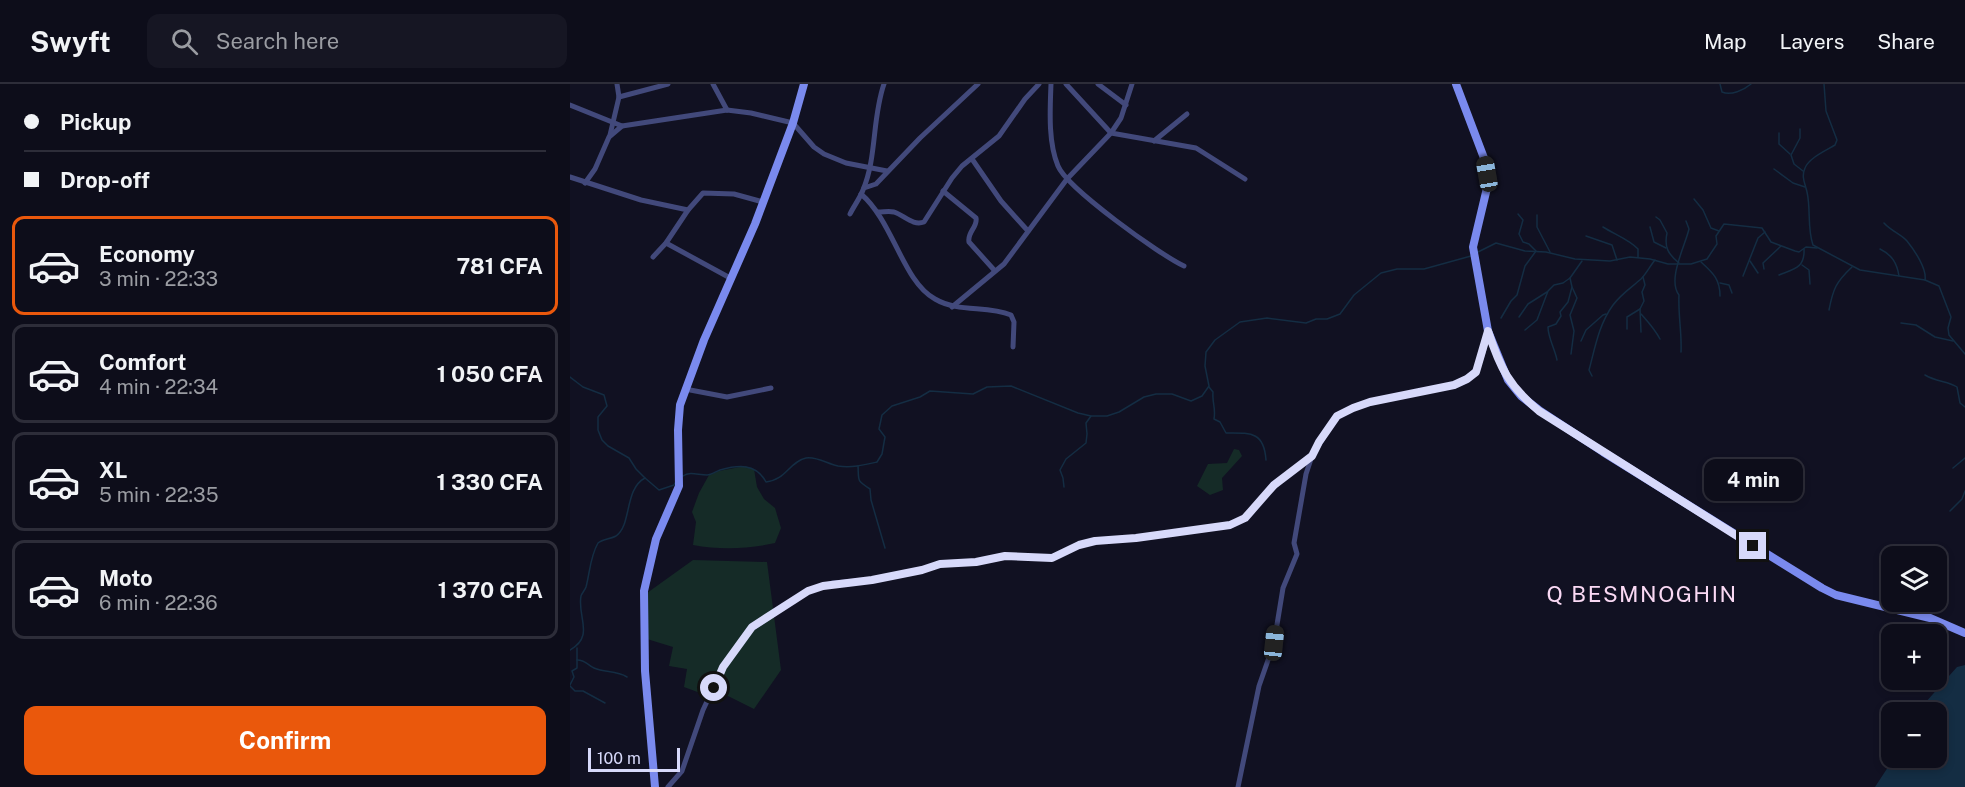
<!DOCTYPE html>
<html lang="en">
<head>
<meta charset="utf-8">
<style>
	body { margin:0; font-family:"Public Sans",sans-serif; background:#161623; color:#f1f3f6; height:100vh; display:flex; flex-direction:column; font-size:22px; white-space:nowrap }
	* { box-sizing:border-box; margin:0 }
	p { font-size:20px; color:#9a9ca2 }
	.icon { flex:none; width:33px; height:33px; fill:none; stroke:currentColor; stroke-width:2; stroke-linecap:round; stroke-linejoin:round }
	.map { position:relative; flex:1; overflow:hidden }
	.panel { display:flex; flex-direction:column; background:#0d0d1a; width:570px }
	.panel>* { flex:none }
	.top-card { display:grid; align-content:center; height:132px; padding:0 24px; background:#0d0d1a }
	.controls { position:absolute; left:1311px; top:462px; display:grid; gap:12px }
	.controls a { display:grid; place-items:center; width:66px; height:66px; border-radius:12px; background:#0d0d1a; box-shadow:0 3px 9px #0003,0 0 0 2px #2d2d39; font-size:30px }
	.scale { position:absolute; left:18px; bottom:15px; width:92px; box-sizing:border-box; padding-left:6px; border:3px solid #d7d9fa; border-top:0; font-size:16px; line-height:21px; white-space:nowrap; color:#d7d9fa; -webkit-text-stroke:4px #112; paint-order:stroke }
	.end { position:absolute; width:27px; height:27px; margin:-14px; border:8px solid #d7d9fa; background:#111; box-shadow:0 0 0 3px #111 }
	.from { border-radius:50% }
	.bubble { position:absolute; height:42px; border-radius:12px; background:#0d0d1a; box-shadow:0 3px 9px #0003,0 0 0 2px #2d2d39; font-size:20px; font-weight:700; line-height:42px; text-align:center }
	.car { position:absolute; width:18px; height:36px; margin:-18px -9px; border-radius:8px; box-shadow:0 0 4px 2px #0007; background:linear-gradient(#222 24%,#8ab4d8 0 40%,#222 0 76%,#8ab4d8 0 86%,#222 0) }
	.top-card b { display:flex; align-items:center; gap:21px; height:57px; font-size:22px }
	.top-card b+b { border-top:2px solid #2d2d39 }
	.top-card i { width:15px; height:15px; background:#f1f3f6 }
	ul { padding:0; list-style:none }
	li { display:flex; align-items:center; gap:18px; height:99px; margin:0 12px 9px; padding:0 12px; border:3px solid #2d2d39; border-radius:12px }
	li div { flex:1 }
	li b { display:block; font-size:22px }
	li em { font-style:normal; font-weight:700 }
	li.selected { border-color:#ea580c }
	li>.icon { width:54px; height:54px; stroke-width:1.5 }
	.action { display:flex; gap:12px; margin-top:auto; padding:12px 24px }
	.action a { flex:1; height:69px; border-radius:12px; background:#ea580c; color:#fff; font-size:24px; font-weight:700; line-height:69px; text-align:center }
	header { display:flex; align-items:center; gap:36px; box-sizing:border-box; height:84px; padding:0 30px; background:#0d0d1a; border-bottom:2px solid #2d2d39 }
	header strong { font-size:28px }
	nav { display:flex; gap:33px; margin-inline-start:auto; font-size:21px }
	.search { width:420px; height:54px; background:#161623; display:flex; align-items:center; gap:15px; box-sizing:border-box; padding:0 21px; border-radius:12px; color:#9a9ca2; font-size:22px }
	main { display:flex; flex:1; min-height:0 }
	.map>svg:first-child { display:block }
</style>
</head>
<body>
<header>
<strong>Swyft</strong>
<div class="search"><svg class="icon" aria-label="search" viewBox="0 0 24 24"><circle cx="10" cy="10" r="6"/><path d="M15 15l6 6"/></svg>Search here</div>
<nav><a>Map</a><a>Layers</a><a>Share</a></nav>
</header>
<main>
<section class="panel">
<div class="top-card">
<b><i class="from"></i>Pickup</b>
<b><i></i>Drop-off</b>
</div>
<ul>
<li class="selected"><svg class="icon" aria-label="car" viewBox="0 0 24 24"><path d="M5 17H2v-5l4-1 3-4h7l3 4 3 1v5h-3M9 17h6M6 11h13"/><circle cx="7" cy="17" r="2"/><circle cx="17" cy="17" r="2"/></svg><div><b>Economy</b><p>3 min · 22:33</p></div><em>781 CFA</em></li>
<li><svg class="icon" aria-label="car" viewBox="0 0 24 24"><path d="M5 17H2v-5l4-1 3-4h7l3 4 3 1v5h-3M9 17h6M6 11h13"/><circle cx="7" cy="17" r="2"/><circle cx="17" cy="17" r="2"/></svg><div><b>Comfort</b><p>4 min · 22:34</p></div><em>1 050 CFA</em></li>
<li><svg class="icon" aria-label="car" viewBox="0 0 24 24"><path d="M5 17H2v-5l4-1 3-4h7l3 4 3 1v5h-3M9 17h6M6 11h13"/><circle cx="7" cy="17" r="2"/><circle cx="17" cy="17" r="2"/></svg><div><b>XL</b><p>5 min · 22:35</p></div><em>1 330 CFA</em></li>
<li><svg class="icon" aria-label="car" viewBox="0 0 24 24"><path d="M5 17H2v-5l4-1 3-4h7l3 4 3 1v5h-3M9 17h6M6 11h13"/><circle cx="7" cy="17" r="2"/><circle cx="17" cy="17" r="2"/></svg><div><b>Moto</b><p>6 min · 22:36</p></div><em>1 370 CFA</em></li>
</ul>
<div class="action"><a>Confirm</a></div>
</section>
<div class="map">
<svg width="1395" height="703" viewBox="0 0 1395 703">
	<rect width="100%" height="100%" fill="#112"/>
	<g fill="#152b27">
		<polygon points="664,365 669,366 672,372 652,394 653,406 640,411 627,402 638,380 657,379"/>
		<path d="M175,382L184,385L187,403L194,415L205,424L211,444L205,459C178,465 150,466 123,461L126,438L122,428L129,409L139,391L149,387Z"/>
		<polygon points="123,476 197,478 211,586 184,625 144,605 141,613 114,603 117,585 99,582 103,563 77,555 77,509"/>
	</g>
	<polygon fill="#142d43" points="1395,581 1395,703 1305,703 1324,674 1366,674 1366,628 1347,628 1387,583"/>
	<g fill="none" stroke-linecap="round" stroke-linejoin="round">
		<g stroke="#142d43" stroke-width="1.5">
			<path d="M1150,0L1152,8C1161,12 1174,6 1181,0"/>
			<path d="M1254,0L1256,27L1267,56L1265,61C1255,67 1239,74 1235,84C1231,93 1235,99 1237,108C1241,125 1237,144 1243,161L1290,186L1355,196L1369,202L1381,233L1378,244L1379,251L1395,270"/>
			<polyline points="1230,45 1230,54 1221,71 1224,80 1233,87"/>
			<polyline points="1209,49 1209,60 1220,70"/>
			<polyline points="1204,85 1223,99 1235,103"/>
			<polyline points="1124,115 1133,126 1141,144 1149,147"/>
			<polyline points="967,131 967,143 980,168"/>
			<path d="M1086,133L1090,136L1097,149C1094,163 1098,170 1109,179"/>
			<path d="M1314,139C1321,147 1331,150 1337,157C1345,167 1357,185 1355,196"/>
			<path d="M1033,143C1044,150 1060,156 1068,165V173"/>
			<polyline points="1080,143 1084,158 1096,164"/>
			<polyline points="1016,152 1042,161 1047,176"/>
			<path d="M1310,165C1322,171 1327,179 1329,192"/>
			<polyline points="908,168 926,159 955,167 976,168 1005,175 1040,177 1060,173 1080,175 1098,180 1121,180 1137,175 1147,160 1146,152 1154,140 1192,144 1201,158 1225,167 1229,168 1236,163 1247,164"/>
			<polyline points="1180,177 1188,189"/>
			<path d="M1131,178C1143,189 1150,195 1150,212"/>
			<polyline points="1232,181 1239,186 1240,200"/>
			<polyline points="1194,185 1193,179 1211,162"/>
			<path d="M1209,191C1224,185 1235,184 1234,165"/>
			<polyline points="1173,192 1188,154 1195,148"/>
			<polyline points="1150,199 1159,201 1162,209"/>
			<path d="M1259,226C1263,205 1266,198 1282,183"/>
			<path d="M1071,230C1079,239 1084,244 1090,255"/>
			<polyline points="949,233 958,220 977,208"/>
			<polyline points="931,234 941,217 947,211 955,182 966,167 959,160 953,158 949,150 953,136 948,130"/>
			<polyline points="1331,239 1346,241 1365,253 1383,257"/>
			<polyline points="1057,245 1057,233 1070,225"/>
			<polyline points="955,246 967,236 978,207 984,201 993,199 1000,194"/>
			<polyline points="1071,248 1070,225 1074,217 1072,208 1075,201 1073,193"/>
			<polyline points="1011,257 1016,246 1033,231 1036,230"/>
			<path d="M1111,268C1112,249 1108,231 1109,211C1097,196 1115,162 1119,145L1116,137"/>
			<polyline points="1001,270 1004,247 1000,231 1007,214 1002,203 1000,194 1012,177"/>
			<path d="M987,276C985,265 978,254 978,243L986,240L991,232L990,228L998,218L1002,203"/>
			<path d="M1355,291C1366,298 1378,297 1387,303L1390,319L1395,323"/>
			<path d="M1022,292L1019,286C1025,264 1029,240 1043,221C1051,210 1062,203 1071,195C1076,190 1080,182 1085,176"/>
			<polyline points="0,293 13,303 34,311 37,322 28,333 28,346 32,356 38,362 59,374 66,385 75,394"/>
			<path d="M639,303L643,308C642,318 646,325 644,335L650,338L656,349C680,349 694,347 696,376"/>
			<path d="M288,382C289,397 286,396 300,405L301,416L315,464"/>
			<polyline points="1383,384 1395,374"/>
			<path d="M113,392C120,387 128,391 137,391C141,391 145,388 150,386C168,381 186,379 196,398C216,396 219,378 236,374C246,372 258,380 268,382C282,384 294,381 307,378L312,370L315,353L309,345L312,331L322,322L350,313L360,307L403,310L417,303L441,302L508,329L521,332H537L549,328L574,313L586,310H602L621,317L632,312L639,302L635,282L636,268L645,256L670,238L697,234L736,239L746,235H757L770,230L784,211L811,189L827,185H854L901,172"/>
			<polyline points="494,403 493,394 490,386 496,375 516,359 517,350 516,339 521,332"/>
			<polyline points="1380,427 1392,415 1395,407"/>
			<path d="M0,566C25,552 7,533 11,512C12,509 15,506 16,503C20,488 20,473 28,459C33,455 41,455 46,452C62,441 54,405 75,394L89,406L104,401L105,399"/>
			<path d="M7,576C16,576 17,581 24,584C35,589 46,586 57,593"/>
			<polyline points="0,601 4,593 2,587 7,584 7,564"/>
			<polyline points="0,602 5,607 13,607 35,619"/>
		</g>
		<g stroke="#42497b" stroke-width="5">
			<polyline points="143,0 157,26"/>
			<path d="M481,0C480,26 478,58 488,82C497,104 590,171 614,182"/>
			<polyline points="496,0 541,49 626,64 675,95"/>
			<polyline points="528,0 556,21"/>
			<polyline points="49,13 98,0"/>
			<polyline points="0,21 52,42"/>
			<polyline points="40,51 49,13 47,0"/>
			<polyline points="584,57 617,30"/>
			<polyline points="402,75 431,117 458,147"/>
			<polyline points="0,93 71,116 118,126 133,109 164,110 193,118"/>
			<polyline points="15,99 25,85 39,53 52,42 157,26 181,29 223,39 244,63 254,70 276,79 317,87"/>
			<polyline points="294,104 306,100 350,54 408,0"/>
			<path d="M373,107L406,134C408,143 397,148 399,158L425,187"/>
			<path d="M291,110C323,137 333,198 365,215C389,229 416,221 441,231L444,238L443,263"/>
			<path d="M308,128C314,128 319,127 324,128C335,132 343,142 354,138L382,94L392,82L429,52L455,15L469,0"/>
			<path d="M280,130C284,122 290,114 293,106C307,73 302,34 314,0"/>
			<polyline points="96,159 162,195"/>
			<polyline points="83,173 96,159 118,126"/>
			<polyline points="382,223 434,180 497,95 541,49 551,34 562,0"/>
			<polyline points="115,305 157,313 201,304"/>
			<polyline points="98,703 112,687 133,626 153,583 177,548 238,507 263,499 302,496 352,486 370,480 406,478 435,472 481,474 509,461 525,457 566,454 660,441 675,434 704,401 742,372"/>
			<path d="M668,703L689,602L704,559L713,504L727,470L724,459L736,390L742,372L767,332L783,324L800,319L884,301C912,289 911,276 918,249"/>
		</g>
		<g stroke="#7a8aee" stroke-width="8">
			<polyline points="886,0 914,74 917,90 917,104 903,163 918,247 938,296 951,312 969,326 1033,368 1252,504 1266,511 1360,534 1395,549"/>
			<polyline points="85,703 75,587 74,507 86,455 109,402 108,346 110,321 134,256 185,140 223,39 234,0"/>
		</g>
	</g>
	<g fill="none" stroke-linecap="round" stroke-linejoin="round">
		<path stroke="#d7d9fa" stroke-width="8" d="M144,604L153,583L182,543L238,507L253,502L302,496L352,486L370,480L406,478L435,472L482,474L509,461L525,457L566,454L660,441L675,434L704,401L742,372L749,358L767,332L783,324L800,318L884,301L897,295L906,288L918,247C930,284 939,302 969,327L1183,462"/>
	</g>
	<g text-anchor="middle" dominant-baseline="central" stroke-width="4.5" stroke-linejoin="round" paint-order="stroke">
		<g font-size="22" letter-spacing="1.5" fill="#fad9f4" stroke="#112">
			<text x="1072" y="510">Q BESMNOGHIN</text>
		</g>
	</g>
</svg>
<div class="controls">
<a><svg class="icon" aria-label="layers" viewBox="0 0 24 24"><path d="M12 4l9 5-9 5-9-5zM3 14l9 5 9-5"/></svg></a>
<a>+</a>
<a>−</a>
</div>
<div class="scale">100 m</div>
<i class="end from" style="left:144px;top:604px"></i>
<i class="end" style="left:1183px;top:462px"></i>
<div class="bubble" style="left:1134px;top:375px;width:99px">4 min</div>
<i class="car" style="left:917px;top:90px;rotate:350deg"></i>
<i class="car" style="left:704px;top:559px;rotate:6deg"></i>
</div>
</main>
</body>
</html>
